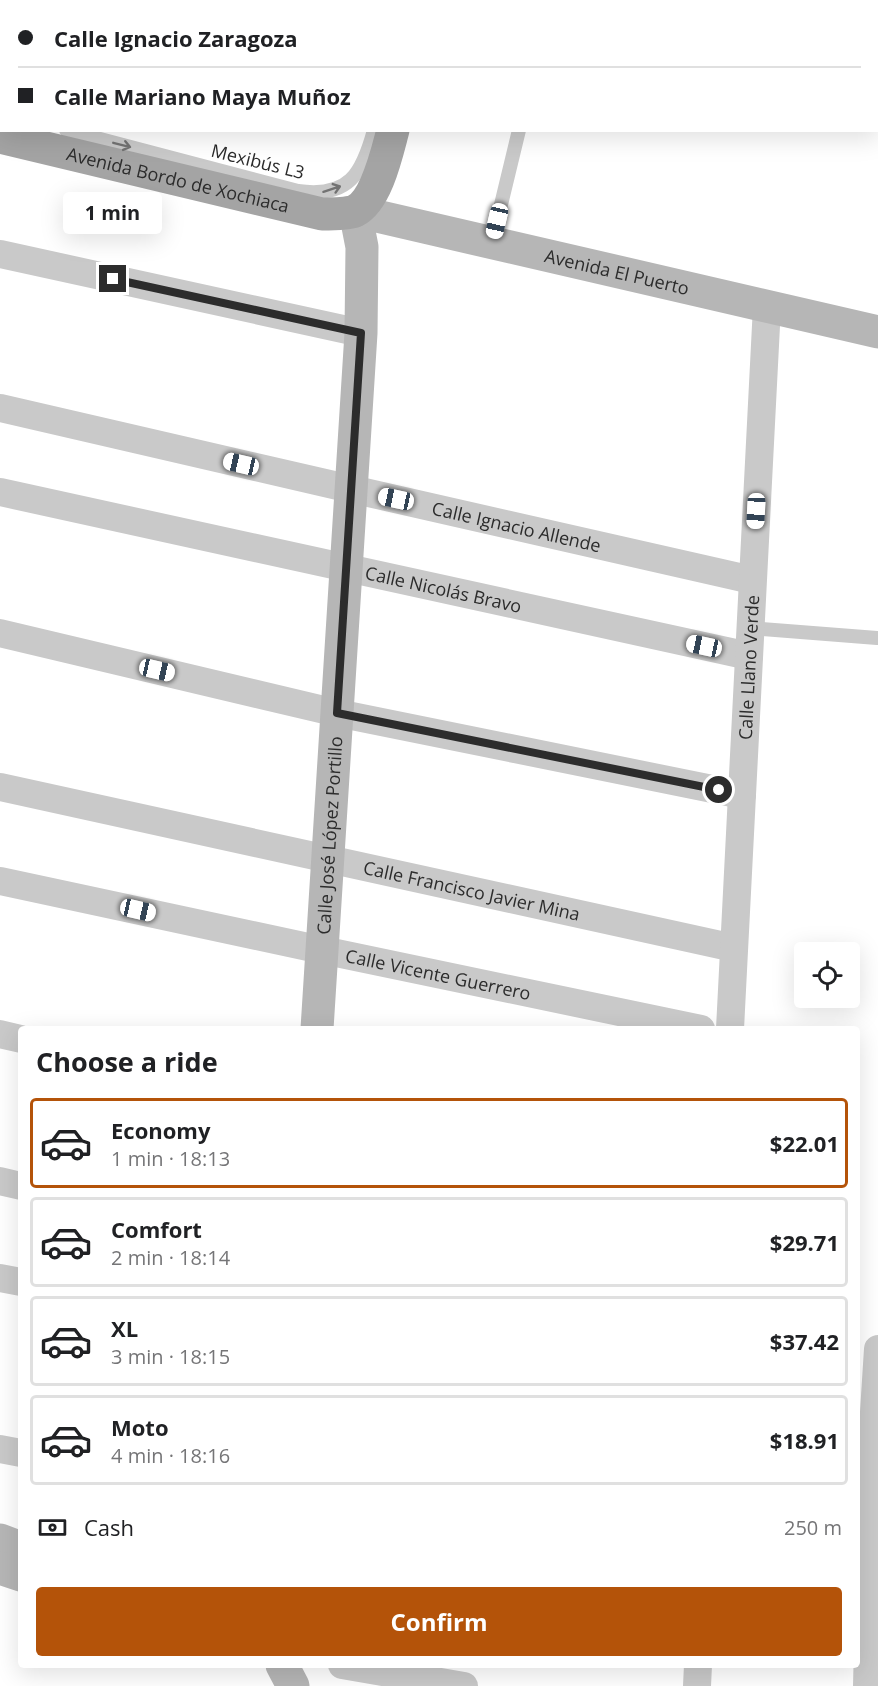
<!DOCTYPE html>
<html lang="en">
<head>
<meta charset="utf-8">
<style>
	body { margin:0; font-family:"Open Sans",sans-serif; background:#f6f6f6; color:#202124; height:100vh; display:flex; flex-direction:column; font-size:22px; white-space:nowrap }
	* { box-sizing:border-box; margin:0 }
	p { font-size:20px; color:#757577 }
	.icon { flex:none; width:33px; height:33px; fill:none; stroke:currentColor; stroke-width:2; stroke-linecap:round; stroke-linejoin:round }
	.map { position:relative; flex:1; overflow:hidden }
	.details { position:absolute; left:18px; top:1026px; width:842px; height:642px; display:flex; flex-direction:column; background:#fff; border-radius:6px; box-shadow:0 6px 24px #0002 }
	.details>* { flex:none }
	.top-card { position:absolute; left:0px; top:0px; width:879px; height:132px; box-shadow:0 6px 24px #0002; display:grid; align-content:center; height:132px; padding:0 18px; background:#fff }
	.fabs { position:absolute; left:794px; top:942px; display:grid; gap:12px }
	.fabs a { display:grid; place-items:center; width:66px; height:66px; border-radius:6px; background:#fff; box-shadow:0 6px 24px #0002; font-size:30px }
	.end { position:absolute; width:27px; height:27px; margin:-14px; border:8px solid #2c2c2c; background:#fff; box-shadow:0 0 0 3px #fff }
	.from { border-radius:50% }
	.bubble { position:absolute; height:42px; border-radius:6px; background:#fff; box-shadow:0 6px 24px #0002; font-size:20px; font-weight:700; line-height:42px; text-align:center }
	.car { position:absolute; width:18px; height:36px; margin:-18px -9px; border-radius:8px; box-shadow:0 0 4px 2px #0007; background:linear-gradient(#fff 24%,#345 0 40%,#fff 0 76%,#345 0 86%,#fff 0) }
	.top-card b { display:flex; align-items:center; gap:21px; height:57px; font-size:22px }
	.top-card b+b { border-top:2px solid #e0e0e0 }
	.top-card i { width:15px; height:15px; background:#202124 }
	ul { padding:0; list-style:none }
	li { display:flex; align-items:center; gap:18px; height:90px; margin:0 12px 9px; padding:0 6px; border:3px solid #e0e0e0; border-radius:6px }
	li div { flex:1 }
	li b { display:block; font-size:22px }
	li em { font-style:normal; font-weight:700 }
	li.selected { border-color:#b45309 }
	li>.icon { width:54px; height:54px; stroke-width:1.5 }
	h2 { padding:0 18px; font-size:27px; line-height:72px }
	.pay { display:flex; align-items:center; gap:15px; height:66px; padding:0 18px; font-size:22px }
	.pay p { margin-inline-start:auto }
	.button { display:flex; gap:12px; margin-top:auto; padding:12px 18px }
	.button a { flex:1; height:69px; border-radius:6px; background:#b45309; color:#fff; font-size:24px; font-weight:700; line-height:69px; text-align:center }
	.map>svg:first-child { display:block }
</style>
</head>
<body>
<div class="map">
<svg width="878" height="1686" viewBox="0 0 878 1686">
	<rect width="100%" height="100%" fill="#fff"/>
	<g fill="none" stroke-linecap="round" stroke-linejoin="round">
		<g stroke="#c9c9c9" stroke-width="14">
			<polyline points="411,2 411,0"/>
			<polyline points="548,2 548,0"/>
			<polyline points="0,114 2,114"/>
			<path d="M66,130L298,191C349,198 362,174 374,130"/>
			<polyline points="492,242 519,130"/>
			<polyline points="750,628 877,638"/>
		</g>
		<g stroke="#c9c9c9" stroke-width="28">
			<polyline points="620,0 627,2"/>
			<polyline points="0,254 361,333"/>
			<path id="s1" d="M0,408L351,489L752,580"/>
			<path id="s2" d="M0,492L749,656"/>
			<polyline points="0,633 337,713 742,795"/>
			<path id="s3" d="M0,787L734,948"/>
			<path id="s4" d="M0,881L322,950L701,1029"/>
			<path id="s5" d="M730,1029L767,306"/>
			<polyline points="0,1034 21,1039"/>
			<polyline points="0,1181 21,1186"/>
			<polyline points="0,1278 21,1282"/>
			<polyline points="0,1449 21,1453"/>
			<polyline points="342,1665 464,1686"/>
			<polyline points="697,1686 698,1665"/>
			<polyline points="867,1686 874,1412 878,1349"/>
		</g>
		<g stroke="#b6b6b6" stroke-width="33">
			<path id="s6" d="M317,1029L361,333L362,247L355,211L878,332"/>
			<polyline points="0,1540 21,1548"/>
			<polyline points="0,1568 21,1575"/>
			<polyline points="282,1665 293,1686"/>
		</g>
		<g stroke="#a4a4a4" stroke-width="33">
			<polyline points="431,2 431,0"/>
			<path id="s7" d="M0,137L322,214C331,214 347,214 355,211C377,200 387,152 393,130"/>
		</g>
	</g>
	<defs><path id="oneway-shaft" d="M-6 0H5M1.5-3L5.5 0L1.5 3" fill="none" stroke-width="1.6" stroke-linecap="round" stroke-linejoin="round" transform="scale(1.5)"/></defs>
	<g stroke="#737373">
		<use href="#oneway-shaft" transform="translate(122 145) rotate(14)"/>
		<use href="#oneway-shaft" transform="translate(332 189) rotate(-18)"/>
	</g>
	<g fill="none" stroke-linecap="round" stroke-linejoin="round">
		<polyline stroke="#2c2c2c" stroke-width="8" points="113,279 361,333 337,713 719,790"/>
	</g>
	<g text-anchor="middle" dominant-baseline="central" stroke-width="6" stroke-linejoin="round" paint-order="stroke">
		<g font-size="18" fill="#2c2c2c" stroke="#fff">
			<text transform="translate(258 161) rotate(14)">Mexibús L3</text>
			<text stroke="none"><textPath href="#s7" startOffset="183">Avenida Bordo de Xochiaca</textPath></text>
			<text stroke="none"><textPath href="#s6" startOffset="1089">Avenida El Puerto</textPath></text>
			<text stroke="none"><textPath href="#s1" startOffset="530">Calle Ignacio Allende</textPath></text>
			<text stroke="none"><textPath href="#s2" startOffset="454">Calle Nicolás Bravo</textPath></text>
			<text stroke="none"><textPath href="#s5" startOffset="362">Calle Llano Verde</textPath></text>
			<text stroke="none"><textPath href="#s6" startOffset="194">Calle José López Portillo</textPath></text>
			<text stroke="none"><textPath href="#s3" startOffset="483">Calle Francisco Javier Mina</textPath></text>
			<text stroke="none"><textPath href="#s4" startOffset="448">Calle Vicente Guerrero</textPath></text>
		</g>
	</g>
</svg>
<div class="fabs">
<a><svg class="icon" aria-label="locate" viewBox="0 0 24 24"><circle cx="12" cy="12" r="6"/><path d="M12 2v4M12 18v4M2 12h4M18 12h4"/></svg></a>
</div>
<i class="end from" style="left:719px;top:790px"></i>
<i class="end" style="left:113px;top:279px"></i>
<div class="bubble" style="left:63px;top:192px;width:99px">1 min</div>
<i class="car" style="left:497px;top:221px;rotate:193deg"></i>
<i class="car" style="left:241px;top:464px;rotate:283deg"></i>
<i class="car" style="left:396px;top:499px;rotate:282deg"></i>
<i class="car" style="left:756px;top:511px;rotate:183deg"></i>
<i class="car" style="left:704px;top:646px;rotate:282deg"></i>
<i class="car" style="left:157px;top:670px;rotate:103deg"></i>
<i class="car" style="left:138px;top:910px;rotate:103deg"></i>
<div class="top-card">
<b><i class="from"></i>Calle Ignacio Zaragoza</b>
<b><i></i>Calle Mariano Maya Muñoz</b>
</div>
<section class="details">
<h2>Choose a ride</h2>
<ul>
<li class="selected"><svg class="icon" aria-label="car" viewBox="0 0 24 24"><path d="M5 17H2v-5l4-1 3-4h7l3 4 3 1v5h-3M9 17h6M6 11h13"/><circle cx="7" cy="17" r="2"/><circle cx="17" cy="17" r="2"/></svg><div><b>Economy</b><p>1 min · 18:13</p></div><em>$22.01</em></li>
<li><svg class="icon" aria-label="car" viewBox="0 0 24 24"><path d="M5 17H2v-5l4-1 3-4h7l3 4 3 1v5h-3M9 17h6M6 11h13"/><circle cx="7" cy="17" r="2"/><circle cx="17" cy="17" r="2"/></svg><div><b>Comfort</b><p>2 min · 18:14</p></div><em>$29.71</em></li>
<li><svg class="icon" aria-label="car" viewBox="0 0 24 24"><path d="M5 17H2v-5l4-1 3-4h7l3 4 3 1v5h-3M9 17h6M6 11h13"/><circle cx="7" cy="17" r="2"/><circle cx="17" cy="17" r="2"/></svg><div><b>XL</b><p>3 min · 18:15</p></div><em>$37.42</em></li>
<li><svg class="icon" aria-label="car" viewBox="0 0 24 24"><path d="M5 17H2v-5l4-1 3-4h7l3 4 3 1v5h-3M9 17h6M6 11h13"/><circle cx="7" cy="17" r="2"/><circle cx="17" cy="17" r="2"/></svg><div><b>Moto</b><p>4 min · 18:16</p></div><em>$18.91</em></li>
</ul>
<div class="pay"><svg class="icon" aria-label="cash" viewBox="0 0 24 24"><path d="M3 7h18v10H3z"/><circle cx="12" cy="12" r="2"/></svg>Cash<p>250 m</p></div>
<div class="button"><a>Confirm</a></div>
</section>
</div>
</body>
</html>
